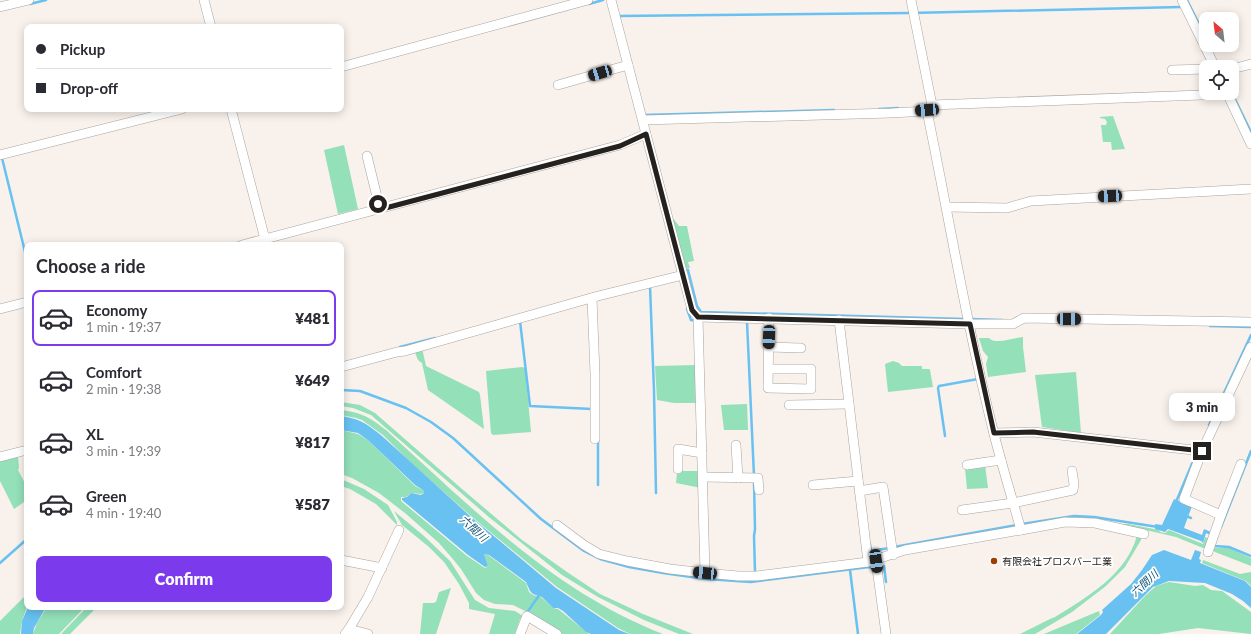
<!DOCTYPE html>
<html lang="en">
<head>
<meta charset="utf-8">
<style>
	body { margin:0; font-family:Lato,"Noto Sans JP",sans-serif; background:#f7f7f7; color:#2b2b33; height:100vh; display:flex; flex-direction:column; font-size:15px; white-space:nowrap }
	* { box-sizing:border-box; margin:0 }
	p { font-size:13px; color:#7c7c81 }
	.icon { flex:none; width:22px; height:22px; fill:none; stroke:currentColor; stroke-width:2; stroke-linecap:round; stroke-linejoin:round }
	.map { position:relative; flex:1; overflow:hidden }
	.details { position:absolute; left:24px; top:242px; width:320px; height:368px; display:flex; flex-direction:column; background:#fff; border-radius:8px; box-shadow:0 2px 10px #0003 }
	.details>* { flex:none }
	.banner { position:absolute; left:24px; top:24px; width:320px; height:88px; border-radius:8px; box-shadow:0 2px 10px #0003; display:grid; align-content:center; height:88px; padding:0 12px; background:#fff }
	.needle { width:26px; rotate:332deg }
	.fabs { position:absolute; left:1199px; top:12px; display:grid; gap:8px }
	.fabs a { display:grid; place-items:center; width:40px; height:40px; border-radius:8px; background:#fff; box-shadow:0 2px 10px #0003; font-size:20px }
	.end { position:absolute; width:18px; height:18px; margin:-9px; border:5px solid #24211f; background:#fff; box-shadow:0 0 0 2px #fff }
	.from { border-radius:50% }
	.bubble { position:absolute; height:28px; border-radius:8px; background:#fff; box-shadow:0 2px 10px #0003; font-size:13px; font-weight:800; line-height:28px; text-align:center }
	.car { position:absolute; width:12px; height:24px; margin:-12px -6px; border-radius:5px; box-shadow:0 0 3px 1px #0007; background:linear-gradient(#222 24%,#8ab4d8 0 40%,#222 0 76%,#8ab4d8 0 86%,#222 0) }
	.banner b { display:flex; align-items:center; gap:14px; height:38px; font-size:15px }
	.banner b+b { border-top:1px solid #e1e1e2 }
	.banner i { width:10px; height:10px; background:#2b2b33 }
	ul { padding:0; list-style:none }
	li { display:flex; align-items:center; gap:12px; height:56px; margin:0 8px 6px; padding:0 4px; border:2px solid transparent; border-radius:8px }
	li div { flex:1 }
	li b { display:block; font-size:15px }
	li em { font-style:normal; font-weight:800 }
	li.current { border-color:#7c3aed }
	li>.icon { width:36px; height:36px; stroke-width:1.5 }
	h2 { padding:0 12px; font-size:18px; line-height:48px }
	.action { display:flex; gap:8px; margin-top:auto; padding:8px 12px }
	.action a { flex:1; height:46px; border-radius:8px; background:#7c3aed; color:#fff; font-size:16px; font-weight:800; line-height:46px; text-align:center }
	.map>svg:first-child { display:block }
</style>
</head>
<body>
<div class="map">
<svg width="1251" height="634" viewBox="0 0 1251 634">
	<rect width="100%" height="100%" fill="#f9f1eb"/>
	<g fill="#93e0b9">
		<polygon points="1113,116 1125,149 1112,150 1111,142 1103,142 1101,125 1106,125 1107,122 1105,119 1100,118 1100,117"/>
		<polygon points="344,145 358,209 338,214 324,150"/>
		<polygon points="672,217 679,226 687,226 694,261 688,262 690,268 685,269"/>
		<path d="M1023,337V347L1026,372L988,377L986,364L988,357L983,351L979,338H989C995,345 1014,338 1023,337Z"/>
		<polygon points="422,348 426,366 479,392 480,395 484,429 428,390 422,363 418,360 414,350"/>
		<polygon points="893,361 899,363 902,366 922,366 922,369 929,369 930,370 933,387 888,392 885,364"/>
		<polygon points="698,365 698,403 674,403 657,400 655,366"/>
		<polygon points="522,367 525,368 531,432 493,435 491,433 486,371"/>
		<polygon points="1076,372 1081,433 1042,427 1035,375"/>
		<polygon points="341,402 360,405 375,413 462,489 522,540 567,572 600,594 643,614 693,634 679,634 644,620 598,597 562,575 490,518 371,415 353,408 341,406"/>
		<polygon points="747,404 748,430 724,430 721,405"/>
		<path d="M341,410C363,413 369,417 386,430C471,507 554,592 663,634H630L618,628L557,587L471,516L411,463L383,435L362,420L356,418L341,415Z"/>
		<polygon points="341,430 358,434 369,441 415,486 423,490 424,493 421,494 411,493 406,497 401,497 401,501 467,556 485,568 488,566 484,554 488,555 526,583 529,592 533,595 541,597 553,608 558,609 589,634 559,634 525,611 513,605 495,604 484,600 476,593 461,569 452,558 439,543 405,513 379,493 352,478 341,474"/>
		<polygon points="18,456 19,468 18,470 27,487 27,500 14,509 0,481 0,461"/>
		<polygon points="985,465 988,488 967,489 965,468"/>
		<polygon points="682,471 701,471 701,488 676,483 677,473 681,473"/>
		<polygon points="341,479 364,489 388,505 397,522 397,525 376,504 350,489 341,486"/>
		<polygon points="394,511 424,536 450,561 475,600 489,608 515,611 523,616 520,619 515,634 489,634 495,614 469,609 469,603 459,584 444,562 429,547 402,525"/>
		<polygon points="1120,524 1128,524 1159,530 1160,532 1165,533 1169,530 1203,544 1205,537 1210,539 1206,547 1203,548 1176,537"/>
		<path d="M1137,536H1141V540L1125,567L1106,586L1072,612L1035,634H1020L1050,619L1055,617C1087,597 1126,575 1137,536Z"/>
		<polygon points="1212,548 1229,548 1251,558 1251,566 1215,552 1212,549"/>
		<polygon points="1203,560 1240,574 1251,572 1251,586 1246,581 1202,563"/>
		<polygon points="1169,582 1195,586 1203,585 1211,590 1222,591 1251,612 1251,634 1198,628 1159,634 1110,634 1144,597 1156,586"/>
		<polygon points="451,588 436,634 420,634 423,603 433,603 436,602 439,592"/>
		<polygon points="27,594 27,607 22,621 20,634 0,634 0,621"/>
		<polygon points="47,607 85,607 59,634 33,634 37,623"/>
		<polygon points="87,607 97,607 70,634 61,634"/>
		<polygon points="1099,611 1100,615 1076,634 1044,634"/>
	</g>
	<g fill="#68c1f1">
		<path d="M341,416C361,419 367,424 382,436L470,516L556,588L619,630L629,634H591L586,632L563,611L558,608H553L542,597L533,594L530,591L526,582L489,555L484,554L488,566L485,567L468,555L402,500V498L407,497L411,493L421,495L424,493L423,490L415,485L369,441L358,433L341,430Z"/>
		<polygon points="1174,499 1192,506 1184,528 1202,535 1204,529 1211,532 1210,535 1206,533 1203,543 1201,541 1168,529 1165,532 1155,529 1155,524 1162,525"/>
		<polygon points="1164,550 1191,560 1195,550 1201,552 1199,559 1201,560 1200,563 1245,581 1251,587 1251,608 1243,601 1232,594 1205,583 1169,581 1153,587 1106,634 1077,634 1101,615 1103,612 1102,610 1131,584 1142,570 1152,555"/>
		<polygon points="28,607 46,607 34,628 33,634 21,634 22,621"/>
	</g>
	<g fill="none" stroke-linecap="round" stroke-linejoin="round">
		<g stroke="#68c1f1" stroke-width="2.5">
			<polyline points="1187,0 1205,36"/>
			<polyline points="30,4 46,0"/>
			<polyline points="589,4 603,0"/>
			<polyline points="618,16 910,13 1181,7"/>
			<polyline points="1232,93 1251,132"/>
			<polyline points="879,109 898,108"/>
			<polyline points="184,111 191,109"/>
			<polyline points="644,115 834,110"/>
			<polyline points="2,158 27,260"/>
			<polyline points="228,245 242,242"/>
			<polyline points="684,271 688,270 697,306 701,312 965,319"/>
			<polyline points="650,286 654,391 656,493"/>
			<polyline points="687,309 691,320 696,321"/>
			<polyline points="970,319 1003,320"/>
			<polyline points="520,321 530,406 592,409"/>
			<polyline points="747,322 754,476"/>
			<polyline points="1210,326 1251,327"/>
			<polyline points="400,347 435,338"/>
			<polyline points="341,390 360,391 406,408 431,422 453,438 541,519 584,551 600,559 629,567 663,573 706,579 751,582 869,567 873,568"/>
			<polyline points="1209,425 1251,335"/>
			<polyline points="945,436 938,388 939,386 978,379"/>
			<polyline points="598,440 598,485"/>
			<polyline points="754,481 755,529 754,536 755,572"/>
			<polyline points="1176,502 1194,459"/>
			<polyline points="1186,516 1191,518"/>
			<polyline points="1022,524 1074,516 1094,517 1158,527"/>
			<polyline points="1221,527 1251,451"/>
			<polyline points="870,544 871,551 889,548"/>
			<polyline points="1214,545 1214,546 1229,547 1251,556"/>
			<polyline points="894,547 1017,525"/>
			<polyline points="0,563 27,539"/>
			<polyline points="880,567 884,566 886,582"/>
			<polyline points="850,570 858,634"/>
			<polyline points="526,614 540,594"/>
		</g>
		<g stroke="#aba39d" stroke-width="10">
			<g id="minor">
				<polyline points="204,0 211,27"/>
				<path d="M611,0L692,310L698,317L705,573L738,576H757L868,562L905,550L1021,530C1012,498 1002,466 994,434C967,327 949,218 927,111"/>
				<polyline points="911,0 932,105"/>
				<polyline points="1182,0 1215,67"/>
				<polyline points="0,7 29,0"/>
				<polyline points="341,67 588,0"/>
				<polyline points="1232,69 1251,64"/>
				<polyline points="1172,70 1206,69"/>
				<polyline points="558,85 628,65"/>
				<polyline points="1227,93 1251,144"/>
				<polyline points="231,109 266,243"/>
				<polyline points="643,120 891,113 927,111 932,105 1228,94"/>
				<polyline points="0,155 182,109"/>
				<polyline points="367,156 378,201 378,210"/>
				<polyline points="947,207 1007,208 1031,201 1251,189"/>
				<polyline points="242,245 620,145 646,134"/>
				<polyline points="592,298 595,374 595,439"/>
				<polyline points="0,309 27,302"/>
				<polyline points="698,317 970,324 1013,324 1024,318 1251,322"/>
				<polyline points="839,320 868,562"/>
				<polyline points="769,347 801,348"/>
				<polyline points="341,367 397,352 405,351 598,296 683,275"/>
				<polyline points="769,369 811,369 811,389 768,388 769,318"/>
				<polyline points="789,405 849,404"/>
				<polyline points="994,433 1033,432 1202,451 1251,347"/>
				<polyline points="736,445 738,478"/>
				<polyline points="1202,451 1184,499 1221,515 1208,552"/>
				<polyline points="0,457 27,450"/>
				<polyline points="967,465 1001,460"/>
				<polyline points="678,469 678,449 702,453"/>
				<polyline points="703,477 758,478 759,490"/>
				<polyline points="813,485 858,481"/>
				<polyline points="859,491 883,487 893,555"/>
				<polyline points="962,510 1013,503 1073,490 1074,484 1072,471"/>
				<polyline points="1221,515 1241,464"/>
				<polyline points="557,525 584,545 599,554 627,561 670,569 705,573"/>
				<polyline points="1021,530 1065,522 1095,523 1144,534"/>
				<polyline points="341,560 382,568"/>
				<polyline points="876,561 886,634"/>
				<polyline points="349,629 368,634"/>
				<polyline points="345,634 349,629 368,597 399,530"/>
				<polyline points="520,634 527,616 557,634"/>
			</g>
		</g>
		<use href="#minor" stroke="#fff" stroke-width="9"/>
	</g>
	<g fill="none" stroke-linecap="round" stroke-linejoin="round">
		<polyline stroke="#24211f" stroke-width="5" points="378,204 378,210 620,146 646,134 692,310 698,317 970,324 994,433 1033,432 1202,451"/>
	</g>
	<circle fill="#a03c04" stroke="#fff" stroke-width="1.5" cx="994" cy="561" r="4"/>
	<g text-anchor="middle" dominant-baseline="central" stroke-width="3.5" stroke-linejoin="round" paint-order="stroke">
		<g font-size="10" fill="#24211f" stroke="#fff" text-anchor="start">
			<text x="1002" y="561">有限会社プロスパー工業</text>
		</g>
		<g font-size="11" font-style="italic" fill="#0d5575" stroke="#fff">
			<text transform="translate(474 528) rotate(42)">六間川</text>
			<text transform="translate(1144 583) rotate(-43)">六間川</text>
		</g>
	</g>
</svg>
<div class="fabs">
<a><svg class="needle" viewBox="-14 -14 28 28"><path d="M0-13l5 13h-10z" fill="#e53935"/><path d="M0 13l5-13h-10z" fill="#7c7c81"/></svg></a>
<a><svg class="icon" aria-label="locate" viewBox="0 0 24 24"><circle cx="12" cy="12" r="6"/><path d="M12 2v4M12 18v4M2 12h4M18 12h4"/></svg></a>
</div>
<i class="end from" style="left:378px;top:204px"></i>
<i class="end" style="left:1202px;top:451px"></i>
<div class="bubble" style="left:1169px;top:393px;width:66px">3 min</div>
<i class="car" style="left:600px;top:73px;rotate:254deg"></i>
<i class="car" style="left:927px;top:110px;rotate:266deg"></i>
<i class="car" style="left:1110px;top:196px;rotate:267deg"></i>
<i class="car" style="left:1069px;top:319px;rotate:91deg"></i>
<i class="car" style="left:769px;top:337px;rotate:182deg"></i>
<i class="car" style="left:876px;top:561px;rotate:172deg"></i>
<i class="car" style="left:705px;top:573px;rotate:275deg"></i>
<div class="banner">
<b><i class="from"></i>Pickup</b>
<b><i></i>Drop-off</b>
</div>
<section class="details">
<h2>Choose a ride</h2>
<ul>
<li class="current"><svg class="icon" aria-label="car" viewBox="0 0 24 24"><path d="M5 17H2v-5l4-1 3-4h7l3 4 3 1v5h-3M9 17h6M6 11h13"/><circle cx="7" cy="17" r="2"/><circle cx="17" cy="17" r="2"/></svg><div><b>Economy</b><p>1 min · 19:37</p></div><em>¥481</em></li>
<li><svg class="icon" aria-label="car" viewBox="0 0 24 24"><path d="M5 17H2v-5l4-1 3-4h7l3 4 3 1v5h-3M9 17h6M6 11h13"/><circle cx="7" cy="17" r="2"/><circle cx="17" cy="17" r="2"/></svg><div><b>Comfort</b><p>2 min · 19:38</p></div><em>¥649</em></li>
<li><svg class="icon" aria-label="car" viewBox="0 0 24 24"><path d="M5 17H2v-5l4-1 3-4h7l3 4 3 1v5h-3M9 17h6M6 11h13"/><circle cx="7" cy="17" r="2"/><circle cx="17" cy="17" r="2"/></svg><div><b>XL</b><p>3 min · 19:39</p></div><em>¥817</em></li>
<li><svg class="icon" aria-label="car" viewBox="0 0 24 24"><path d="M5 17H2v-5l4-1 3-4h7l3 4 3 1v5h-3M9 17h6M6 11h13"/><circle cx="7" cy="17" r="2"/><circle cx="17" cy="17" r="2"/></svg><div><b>Green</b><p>4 min · 19:40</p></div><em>¥587</em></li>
</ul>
<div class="action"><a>Confirm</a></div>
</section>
</div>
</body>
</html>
